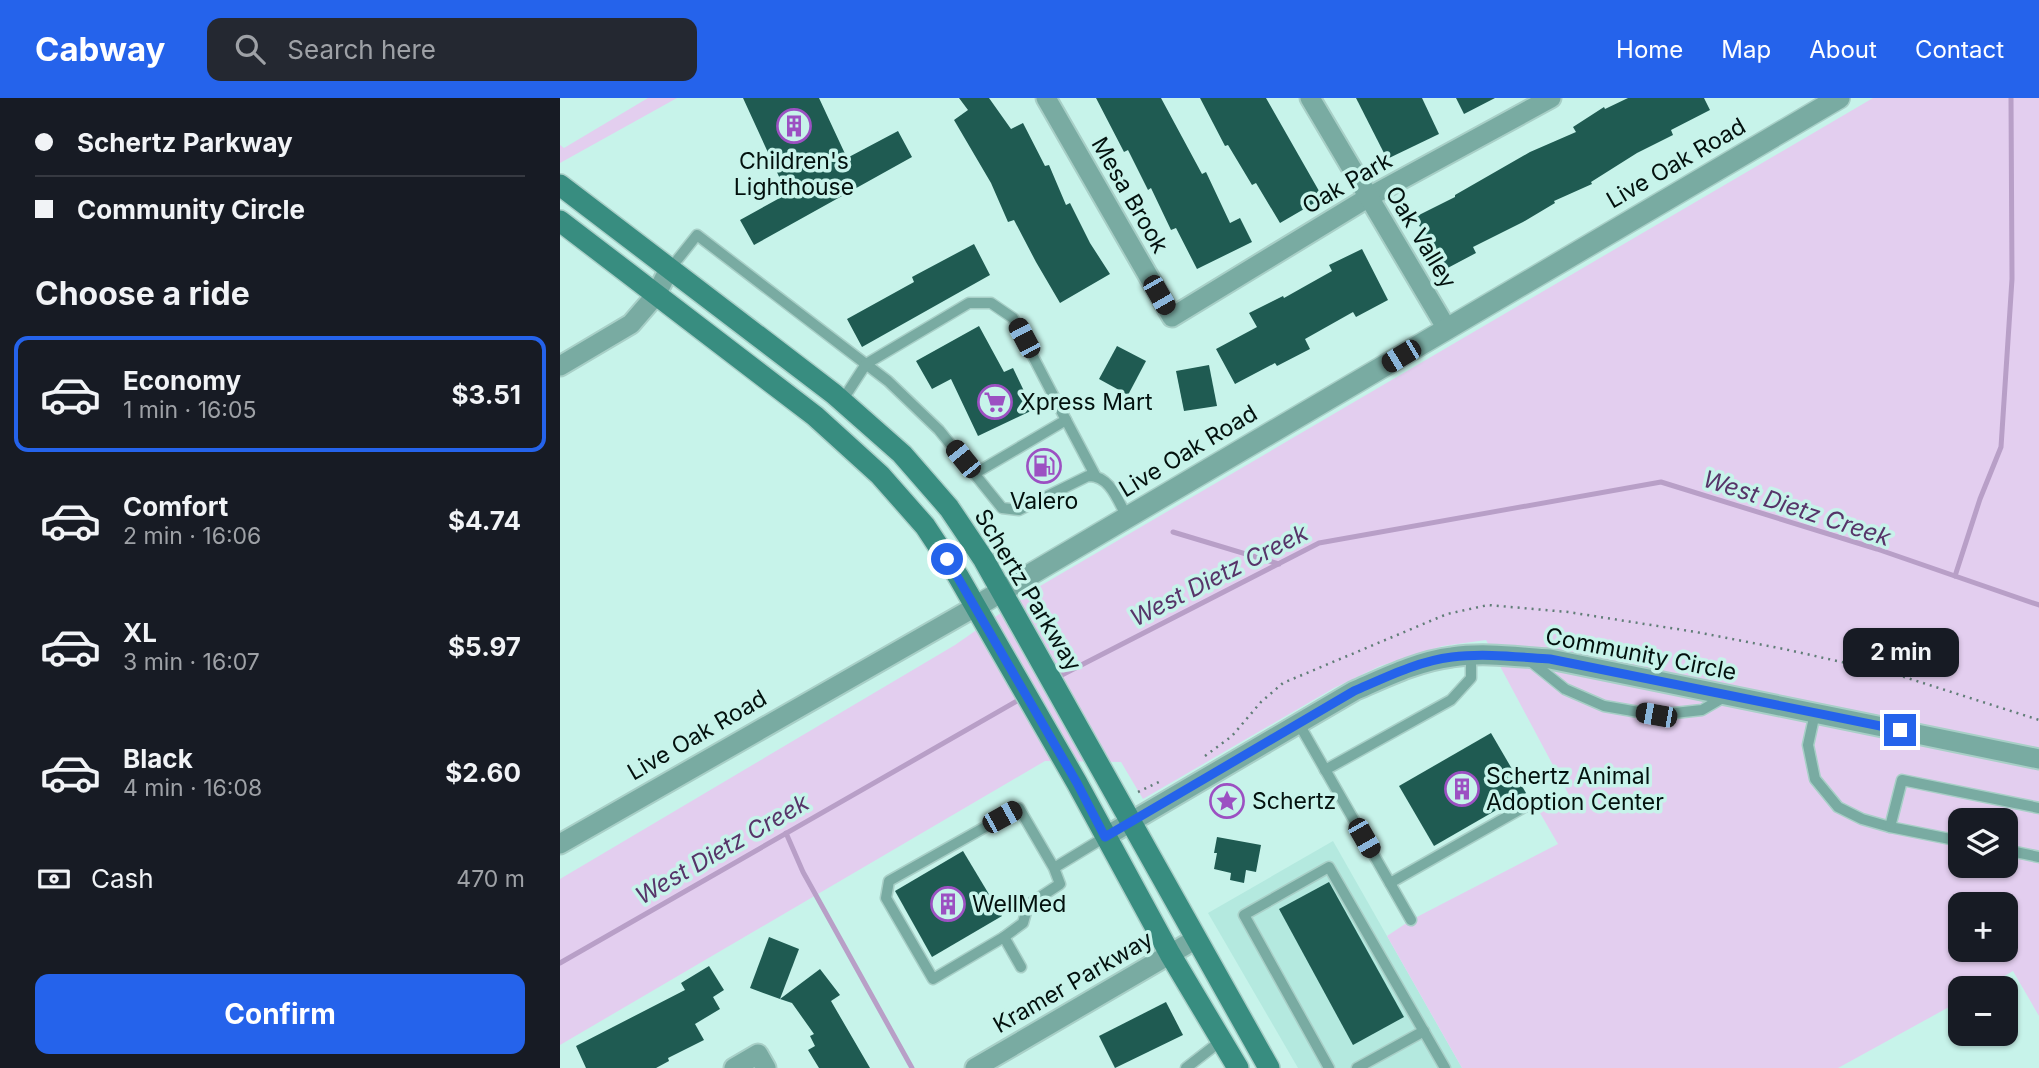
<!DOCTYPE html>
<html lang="en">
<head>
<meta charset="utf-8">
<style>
	body { margin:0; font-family:Inter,sans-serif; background:#242831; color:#f1f3f6; height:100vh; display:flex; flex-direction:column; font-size:26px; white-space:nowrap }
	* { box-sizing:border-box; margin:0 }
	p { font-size:23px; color:#9ea1a6 }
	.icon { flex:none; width:38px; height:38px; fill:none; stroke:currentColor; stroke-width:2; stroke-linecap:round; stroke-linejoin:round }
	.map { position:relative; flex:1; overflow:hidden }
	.drawer { display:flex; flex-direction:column; background:#171b24; width:560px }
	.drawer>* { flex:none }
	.top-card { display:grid; align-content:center; height:154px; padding:0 35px; background:#171b24 }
	.buttons { position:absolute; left:1388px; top:710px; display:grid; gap:14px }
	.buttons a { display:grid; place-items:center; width:70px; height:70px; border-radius:14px; background:#171b24; box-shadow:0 2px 5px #0004; font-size:35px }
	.end { position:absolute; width:32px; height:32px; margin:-16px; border:9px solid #2563eb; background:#fff; box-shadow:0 0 0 4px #fff }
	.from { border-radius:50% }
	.bubble { position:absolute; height:49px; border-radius:14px; background:#171b24; box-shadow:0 2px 5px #0004; font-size:23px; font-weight:700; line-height:49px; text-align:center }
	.car { position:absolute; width:21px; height:42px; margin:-21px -10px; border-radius:9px; box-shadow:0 0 5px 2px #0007; background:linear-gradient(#222 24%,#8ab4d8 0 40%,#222 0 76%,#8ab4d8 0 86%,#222 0) }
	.top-card b { display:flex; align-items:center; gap:24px; height:66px; font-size:26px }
	.top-card b+b { border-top:2px solid #363941 }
	.top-card i { width:18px; height:18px; background:#f1f3f6 }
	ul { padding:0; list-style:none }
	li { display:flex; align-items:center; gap:21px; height:116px; margin:0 14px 10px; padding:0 21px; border:4px solid transparent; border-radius:14px }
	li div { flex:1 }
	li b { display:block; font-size:26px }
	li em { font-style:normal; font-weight:700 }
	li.selected { border-color:#2563eb }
	li>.icon { width:63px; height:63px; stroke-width:1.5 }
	h2 { padding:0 35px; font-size:32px; line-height:84px }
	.pay { display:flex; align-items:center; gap:18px; height:77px; padding:0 35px; font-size:26px }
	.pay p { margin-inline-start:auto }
	.primary-button { display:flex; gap:14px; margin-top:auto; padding:14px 35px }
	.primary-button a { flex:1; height:80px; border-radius:14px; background:#2563eb; color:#fff; font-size:28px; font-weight:700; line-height:80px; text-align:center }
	header { display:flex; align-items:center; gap:42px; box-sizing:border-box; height:98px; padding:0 35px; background:#2563eb; color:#fff }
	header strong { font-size:33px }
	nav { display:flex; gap:38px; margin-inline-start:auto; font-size:24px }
	.search { width:490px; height:63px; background:#242831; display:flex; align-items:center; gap:18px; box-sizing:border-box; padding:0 24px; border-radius:14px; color:#9ea1a6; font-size:26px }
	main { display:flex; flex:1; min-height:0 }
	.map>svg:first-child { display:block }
</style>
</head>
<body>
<header>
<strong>Cabway</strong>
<div class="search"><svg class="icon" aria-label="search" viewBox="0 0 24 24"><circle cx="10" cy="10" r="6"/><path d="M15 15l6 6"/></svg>Search here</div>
<nav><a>Home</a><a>Map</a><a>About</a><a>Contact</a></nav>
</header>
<main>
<section class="drawer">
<div class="top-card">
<b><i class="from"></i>Schertz Parkway</b>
<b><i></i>Community Circle</b>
</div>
<h2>Choose a ride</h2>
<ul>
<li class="selected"><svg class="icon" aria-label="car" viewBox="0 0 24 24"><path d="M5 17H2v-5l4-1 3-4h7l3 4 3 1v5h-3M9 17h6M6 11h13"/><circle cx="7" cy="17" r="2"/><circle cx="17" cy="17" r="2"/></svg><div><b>Economy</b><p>1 min · 16:05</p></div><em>$3.51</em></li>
<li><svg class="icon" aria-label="car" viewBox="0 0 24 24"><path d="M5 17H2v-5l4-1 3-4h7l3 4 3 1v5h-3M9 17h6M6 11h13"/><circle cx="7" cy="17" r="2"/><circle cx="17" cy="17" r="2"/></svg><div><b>Comfort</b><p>2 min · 16:06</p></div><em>$4.74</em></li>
<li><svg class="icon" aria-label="car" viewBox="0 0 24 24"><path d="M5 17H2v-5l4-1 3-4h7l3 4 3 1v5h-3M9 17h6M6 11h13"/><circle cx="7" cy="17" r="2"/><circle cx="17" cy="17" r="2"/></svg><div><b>XL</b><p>3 min · 16:07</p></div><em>$5.97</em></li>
<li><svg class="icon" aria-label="car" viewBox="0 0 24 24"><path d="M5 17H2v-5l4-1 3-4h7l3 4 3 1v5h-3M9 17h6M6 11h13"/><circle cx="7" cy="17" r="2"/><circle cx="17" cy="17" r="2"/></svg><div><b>Black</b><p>4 min · 16:08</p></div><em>$2.60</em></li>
</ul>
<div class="pay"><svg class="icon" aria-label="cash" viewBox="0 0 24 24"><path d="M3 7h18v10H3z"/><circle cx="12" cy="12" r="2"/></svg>Cash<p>470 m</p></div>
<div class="primary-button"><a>Confirm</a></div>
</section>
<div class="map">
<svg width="1479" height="970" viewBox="0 0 1479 970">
	<rect width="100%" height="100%" fill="#c7f3ea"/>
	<polygon fill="#b4e9df" points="773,743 902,970 738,970 648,815"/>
	<g fill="#e3ceef" fill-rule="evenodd">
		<polygon points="88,0 117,0 0,65 0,47 4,50"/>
		<path d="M1313,0H1479V918L1453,873L1422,891H1400V903L1278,970H902L827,838L851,822L998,746L980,715L1010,699L926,542L883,548L820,568L774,590L583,701L561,664L485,663L0,947V781L395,547L475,491ZM1400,723H1446V768H1400ZM1400,807H1446V852H1400Z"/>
	</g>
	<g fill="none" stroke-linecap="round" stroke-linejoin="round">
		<g stroke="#b89fc7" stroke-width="5">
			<polyline points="613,434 719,466"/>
			<polyline points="1395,478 1420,401 1441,349 1452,181 1451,0"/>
			<polyline points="496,580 759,445 1101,384 1317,451 1479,507"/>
			<polyline points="226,735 243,774 352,970"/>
			<polyline points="0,865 464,599"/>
		</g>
	</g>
	<g fill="#1f5b52">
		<polygon points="183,0 259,0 287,60 338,33 352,59 194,147 180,122 227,96"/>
		<polygon points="399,0 429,0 451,31 463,25 485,68 489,67 506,107 510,105 530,145 550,176 500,205 476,164 454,122 448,124 431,85 394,22 408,12"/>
		<polygon points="536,0 601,0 642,76 646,74 670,125 680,120 692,144 637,171 616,130 611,132 591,90 588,92 568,52 564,54"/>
		<polygon points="640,0 706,0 763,100 720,125 696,85 692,87 668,47 665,48"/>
		<polygon points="796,0 862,0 879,36 827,61"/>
		<polygon points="896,0 935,0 904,16"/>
		<polygon points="1068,0 1144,0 1150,12 1111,32 1113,37 1077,55 1031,84 1032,86 994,103 995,105 963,124 913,149 916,155 882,173 855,119 895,99 895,97 970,54 1016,34 1013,29 1044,9 1045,11"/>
		<polygon points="414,146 430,177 302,249 287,221 354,184 352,179"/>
		<polygon points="802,151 828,202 796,219 793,214 745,241 750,251 717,268 715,265 675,286 656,251 697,229 689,215 723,198 724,200 772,173 769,167"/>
		<polygon points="419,228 444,274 453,270 473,312 418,338 391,281 372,291 356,263"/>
		<polygon points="557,248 586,263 568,297 539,281"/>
		<polygon points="649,267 657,308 624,313 616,273"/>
		<polygon points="931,635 966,695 874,748 839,688"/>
		<polygon points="657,739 701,747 696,774 686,772 684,785 670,782 671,775 654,771 657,755 654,755"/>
		<polygon points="403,753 442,818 372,859 335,793"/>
		<polygon points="769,784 844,919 793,947 719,811"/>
		<polygon points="209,839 239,851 220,901 190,890"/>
		<polygon points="149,868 164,892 153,899 160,911 135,926 144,942 108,960 109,963 96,970 26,970 16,948 125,892 121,885"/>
		<polygon points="260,871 280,897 271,903 310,970 259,970 248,952 255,948 250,938 254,936 232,905 220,901"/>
		<polygon points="606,904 623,937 555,970 539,938"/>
	</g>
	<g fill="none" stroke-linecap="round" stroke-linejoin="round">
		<g stroke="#a8cfc7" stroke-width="13">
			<g id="service">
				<path d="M110,171L137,137L328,283L379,332L442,410L459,412L528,378C550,377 558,403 567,419"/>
				<polyline points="282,303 306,266 409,205 431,205 453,220 506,322 414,376"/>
				<polyline points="506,322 535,377"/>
				<polyline points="969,562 1005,591 1044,608 1096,617 1142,612 1166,598"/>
				<polyline points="1255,615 1248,647 1255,681 1278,709 1302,721 1330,729 1400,743"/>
				<polyline points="739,626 851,822"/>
				<polyline points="765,672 891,602 911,580 911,559"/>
				<polyline points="1330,729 1342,682 1479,710"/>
				<polyline points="1446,752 1479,759"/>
				<polyline points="494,770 500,786 468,807 463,825 444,839 373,881 326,800 329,783 459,710 494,770 545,739"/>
				<polyline points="830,785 966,708"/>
				<polyline points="444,839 461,869"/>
				<polyline points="626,970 662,942"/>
				<polyline points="769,970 684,817 769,769 885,970"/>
				<polyline points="797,970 864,933"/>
			</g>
		</g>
		<g stroke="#a8cfc7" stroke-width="23">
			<g id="minor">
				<polyline points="486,0 612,219 809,99 991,0"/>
				<polyline points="750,0 887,231"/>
				<polyline points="0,268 71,226 96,197 109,171"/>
				<path d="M545,739L794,593C824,580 858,563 892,559C924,554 958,559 990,561L1479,661"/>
				<polyline points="0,746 415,509"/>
				<polyline points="174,970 198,956 206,970"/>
				<polyline points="415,970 636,841"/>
			</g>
		</g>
		<g stroke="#a8cfc7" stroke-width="24">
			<polyline id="tertiary" points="415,509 1279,0"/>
		</g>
		<g stroke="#a8cfc7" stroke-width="24">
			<g id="secondary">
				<polyline points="0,87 274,296 342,356 389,410 424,462 709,970"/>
				<polyline points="0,123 255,318 320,377 365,428 398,478 517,685 610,856 678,970"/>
			</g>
		</g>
		<g stroke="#617d77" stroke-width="2.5" stroke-dasharray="2 5" stroke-linecap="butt">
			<polyline points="645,658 672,638 701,604 723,585 887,516 928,507 1008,514 1136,534 1224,551 1335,576 1479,622"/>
			<polyline points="578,694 603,682"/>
		</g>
		<use href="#service" stroke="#79aba2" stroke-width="10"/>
		<use href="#minor" stroke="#79aba2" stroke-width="19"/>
		<use href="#tertiary" stroke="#79aba2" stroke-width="21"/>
		<use href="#secondary" stroke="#388d80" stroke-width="21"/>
	</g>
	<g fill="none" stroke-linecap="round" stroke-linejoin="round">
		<path stroke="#2563eb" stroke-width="9" d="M387,461L517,685L545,739L794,593C824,580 858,563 892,559C924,555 958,559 990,561L1340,632"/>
	</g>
	<defs>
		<g id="building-ring" transform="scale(1.75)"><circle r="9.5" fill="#c7f3ea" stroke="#9c50c2" stroke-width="1.5"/><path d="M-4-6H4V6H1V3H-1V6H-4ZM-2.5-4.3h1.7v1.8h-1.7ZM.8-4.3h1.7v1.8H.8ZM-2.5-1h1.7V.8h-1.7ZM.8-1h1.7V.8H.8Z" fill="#9c50c2"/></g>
		<g id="supermarket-ring" transform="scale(1.75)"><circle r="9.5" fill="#c7f3ea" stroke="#9c50c2" stroke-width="1.5"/><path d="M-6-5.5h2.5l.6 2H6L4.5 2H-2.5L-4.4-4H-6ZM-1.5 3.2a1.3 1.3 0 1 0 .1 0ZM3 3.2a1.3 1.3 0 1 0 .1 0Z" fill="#9c50c2"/></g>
		<g id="fuel-ring" transform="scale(1.75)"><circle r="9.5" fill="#c7f3ea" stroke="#9c50c2" stroke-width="1.5"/><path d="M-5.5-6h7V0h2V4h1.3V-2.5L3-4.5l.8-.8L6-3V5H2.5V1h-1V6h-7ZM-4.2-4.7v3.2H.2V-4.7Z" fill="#9c50c2"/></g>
		<g id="sight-ring" transform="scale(1.75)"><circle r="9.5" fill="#c7f3ea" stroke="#9c50c2" stroke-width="1.5"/><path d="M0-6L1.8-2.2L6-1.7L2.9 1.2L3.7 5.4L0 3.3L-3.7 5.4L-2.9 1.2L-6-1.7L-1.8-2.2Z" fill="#9c50c2"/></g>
	</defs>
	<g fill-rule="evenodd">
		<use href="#building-ring" x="234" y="28"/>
		<use href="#supermarket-ring" x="435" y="304"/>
		<use href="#fuel-ring" x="484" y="368"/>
		<use href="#building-ring" x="902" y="691"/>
		<use href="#sight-ring" x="667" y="703"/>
		<use href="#building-ring" x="388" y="806"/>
	</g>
	<g text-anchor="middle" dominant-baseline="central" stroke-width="7" stroke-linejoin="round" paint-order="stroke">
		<g font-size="23" fill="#03110e" stroke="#c7f3ea" text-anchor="start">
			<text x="234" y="63" text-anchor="middle">Children's<tspan x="234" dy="26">Lighthouse</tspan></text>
			<text x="460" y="304">Xpress Mart</text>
			<text x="484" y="403" text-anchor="middle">Valero</text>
			<text x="926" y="678">Schertz Animal<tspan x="926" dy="26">Adoption Center</tspan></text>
			<text x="692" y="703">Schertz</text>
			<text x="412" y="806">WellMed</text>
		</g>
		<g font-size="23" fill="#03110e" stroke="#c7f3ea">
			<text transform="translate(1116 65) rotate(-30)">Live Oak Road</text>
			<text transform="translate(787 85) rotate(-30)">Oak Park</text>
			<text transform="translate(570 97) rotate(60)">Mesa Brook</text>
			<text transform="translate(861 139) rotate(59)">Oak Valley</text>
			<text transform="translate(628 353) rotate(-31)">Live Oak Road</text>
			<text transform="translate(468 492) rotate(59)">Schertz Parkway</text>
			<text transform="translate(1081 556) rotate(11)">Community Circle</text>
			<text transform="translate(137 637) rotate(-30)">Live Oak Road</text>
			<text transform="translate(513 884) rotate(-30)">Kramer Parkway</text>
		</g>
		<g font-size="24" font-style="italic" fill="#573469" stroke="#c7f3ea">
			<text transform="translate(1237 410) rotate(18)">West Dietz Creek</text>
			<text transform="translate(659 477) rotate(-27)">West Dietz Creek</text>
			<text transform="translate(162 751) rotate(-30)">West Dietz Creek</text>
		</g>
	</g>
</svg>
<div class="buttons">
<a><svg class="icon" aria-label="layers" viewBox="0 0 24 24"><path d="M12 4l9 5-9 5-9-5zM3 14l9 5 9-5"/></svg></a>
<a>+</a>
<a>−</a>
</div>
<i class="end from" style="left:387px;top:461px"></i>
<i class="end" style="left:1340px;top:632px"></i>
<div class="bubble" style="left:1283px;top:530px;width:116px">2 min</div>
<i class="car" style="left:599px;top:197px;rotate:150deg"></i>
<i class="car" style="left:464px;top:240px;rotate:332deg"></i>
<i class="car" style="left:841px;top:258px;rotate:239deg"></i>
<i class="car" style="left:403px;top:361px;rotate:321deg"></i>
<i class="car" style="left:1096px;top:617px;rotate:280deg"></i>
<i class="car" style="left:442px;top:719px;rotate:61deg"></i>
<i class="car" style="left:804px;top:740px;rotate:150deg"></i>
</div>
</main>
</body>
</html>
